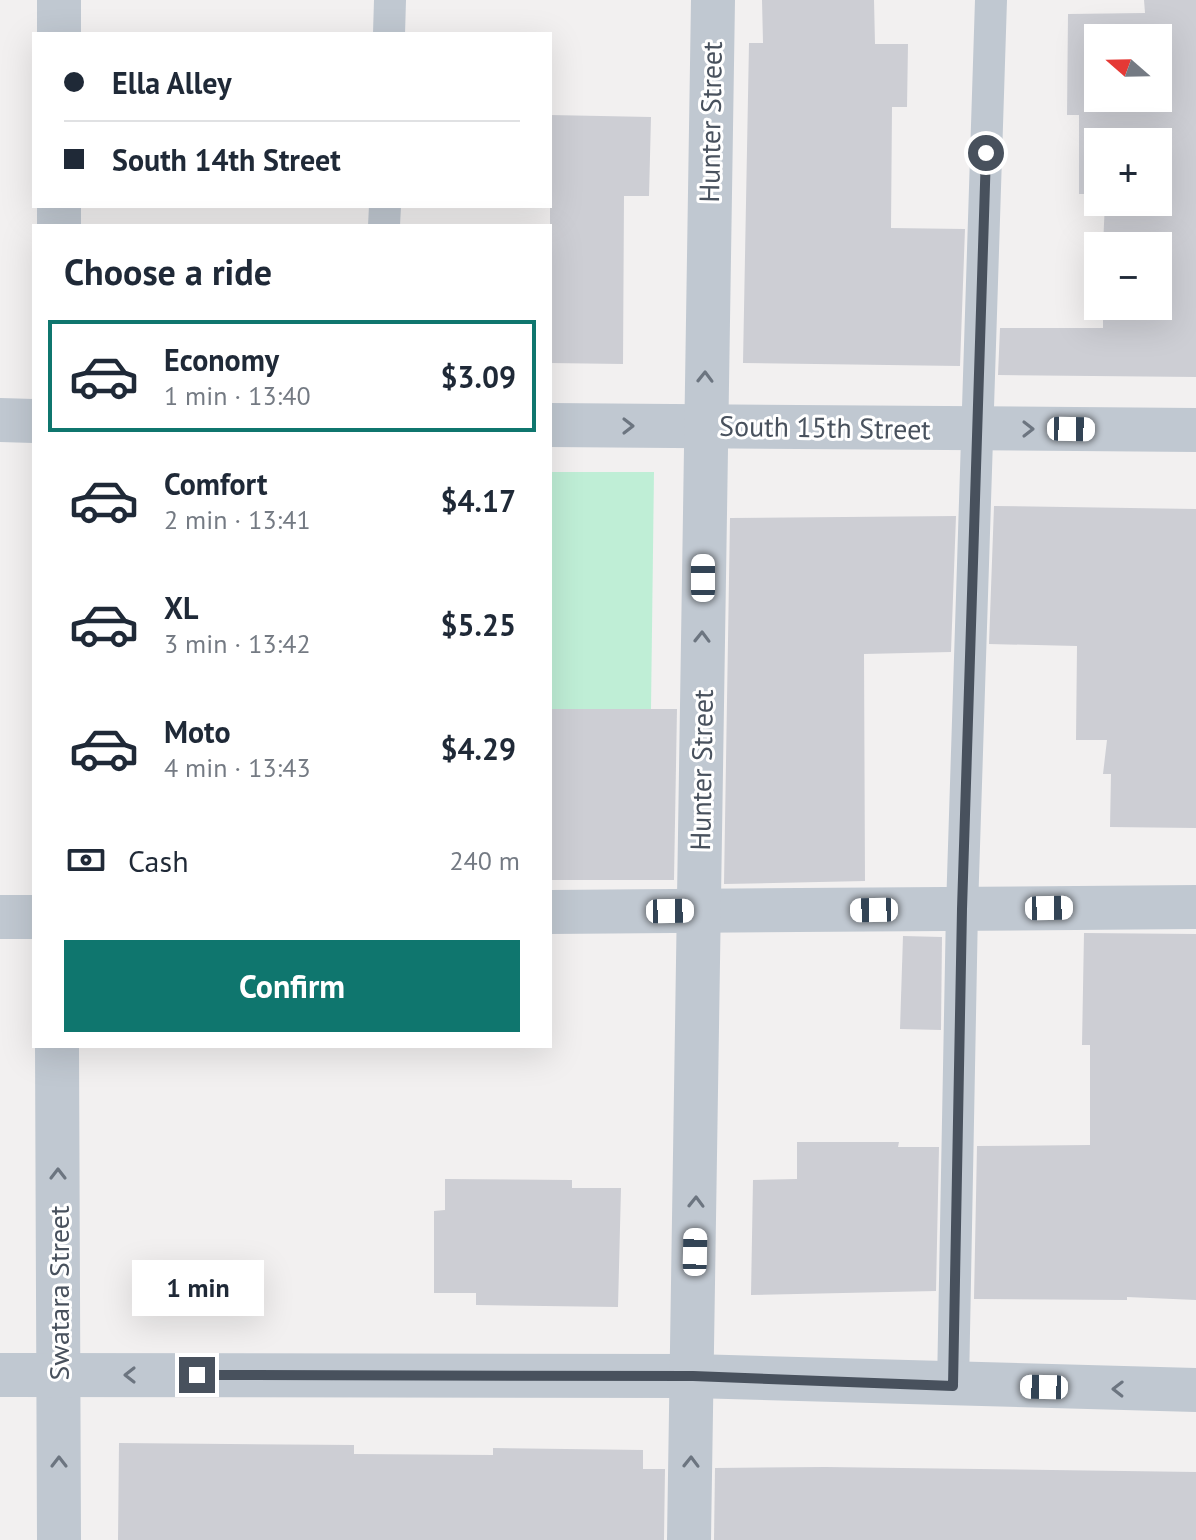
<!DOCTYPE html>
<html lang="en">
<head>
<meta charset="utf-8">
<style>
	body { margin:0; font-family:"PT Sans",sans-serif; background:#f6f6f7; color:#1f2937; height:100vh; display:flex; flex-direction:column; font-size:30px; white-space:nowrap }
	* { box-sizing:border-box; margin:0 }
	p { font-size:26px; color:#747a83 }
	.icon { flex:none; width:44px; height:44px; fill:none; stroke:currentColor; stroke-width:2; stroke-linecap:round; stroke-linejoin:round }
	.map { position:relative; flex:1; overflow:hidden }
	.drawer { position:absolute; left:32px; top:224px; width:520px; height:824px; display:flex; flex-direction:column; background:#fff; border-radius:0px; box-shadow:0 8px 32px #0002 }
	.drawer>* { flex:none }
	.guide { position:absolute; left:32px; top:32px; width:520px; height:176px; border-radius:0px; box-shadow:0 8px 32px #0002; display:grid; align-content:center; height:176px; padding:0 32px; background:#fff }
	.needle { width:52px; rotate:290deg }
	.tools { position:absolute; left:1084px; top:24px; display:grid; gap:16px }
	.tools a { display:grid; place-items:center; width:88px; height:88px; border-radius:0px; background:#fff; box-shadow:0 8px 32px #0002; font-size:40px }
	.end { position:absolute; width:36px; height:36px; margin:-18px; border:10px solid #48515d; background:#fff; box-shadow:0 0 0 4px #fff }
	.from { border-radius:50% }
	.bubble { position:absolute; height:56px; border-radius:0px; background:#fff; box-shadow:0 8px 32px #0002; font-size:26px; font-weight:600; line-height:56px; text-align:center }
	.car { position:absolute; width:24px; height:48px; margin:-24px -12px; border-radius:10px; box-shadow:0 0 6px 2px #0007; background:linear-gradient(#fff 24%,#345 0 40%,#fff 0 76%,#345 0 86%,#fff 0) }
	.guide b { display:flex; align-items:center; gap:28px; height:76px; font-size:30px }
	.guide b+b { border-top:2px solid #e0e1e3 }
	.guide i { width:20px; height:20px; background:#1f2937 }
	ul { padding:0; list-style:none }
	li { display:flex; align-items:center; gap:24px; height:112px; margin:0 16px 12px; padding:0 16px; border:4px solid transparent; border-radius:0px }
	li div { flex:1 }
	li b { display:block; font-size:30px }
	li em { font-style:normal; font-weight:600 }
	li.current { border-color:#0f766e }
	li>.icon { width:72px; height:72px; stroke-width:1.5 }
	h2 { padding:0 32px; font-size:36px; line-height:96px }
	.pay { display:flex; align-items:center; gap:20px; height:88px; padding:0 32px; font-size:30px }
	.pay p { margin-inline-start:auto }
	.primary-button { display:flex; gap:16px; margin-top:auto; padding:16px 32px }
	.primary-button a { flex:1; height:92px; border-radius:0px; background:#0f766e; color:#fff; font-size:32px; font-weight:600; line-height:92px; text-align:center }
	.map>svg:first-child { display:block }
</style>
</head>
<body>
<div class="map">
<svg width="1196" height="1540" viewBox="0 0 1196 1540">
	<rect width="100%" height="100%" fill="#f2f0f0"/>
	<polygon fill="#bfeed6" points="550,472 654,472 651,709 550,709"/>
	<g fill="#cdced4" fill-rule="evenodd">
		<polygon points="762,0 874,0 875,44 908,44 907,107 892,107 891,228 965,229 960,366 743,363 749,43 763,43"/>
		<path d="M1144,0H1196V377L998,375L1000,328H1103V306H1158V246H1103L1105,202H1158V142H1098V194H1079V115H1067L1068,14L1145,13ZM1098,38H1158V98H1098Z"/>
		<polygon points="550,115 651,117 649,196 624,196 623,364 550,363"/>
		<polygon points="994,506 1196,509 1196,828 1110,827 1111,774 1103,774 1107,740 1076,740 1077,646 989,644"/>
		<polygon points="956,516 951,652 864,654 865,881 724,884 730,518"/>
		<polygon points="550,709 677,709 674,880 550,880"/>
		<polygon points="1084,933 1196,934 1196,1300 1127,1297 1127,1300 974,1299 977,1146 1090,1145 1090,1045 1082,1045"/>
		<polygon points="903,936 942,937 941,1030 900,1029"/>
		<polygon points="797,1142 899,1142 898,1147 939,1147 936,1291 751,1295 753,1180 797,1179"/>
		<polygon points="445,1179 572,1180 572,1188 621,1188 618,1307 476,1305 476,1293 434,1293 434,1211 445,1210"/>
		<polygon points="119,1443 354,1445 354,1454 493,1455 493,1448 643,1450 643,1469 665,1469 664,1540 118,1540"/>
		<polygon points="825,1467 1196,1472 1196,1540 714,1540 715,1468"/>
	</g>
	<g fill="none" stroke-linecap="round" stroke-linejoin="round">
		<g stroke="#c0c8d1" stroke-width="32">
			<polyline points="389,34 390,0"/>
			<polyline points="384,226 385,206"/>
			<polyline points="953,1386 962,909 991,0"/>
		</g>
		<g stroke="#c0c8d1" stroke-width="44">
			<polyline points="59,0 59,34"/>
			<polyline points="59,206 59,226"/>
			<polyline points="0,420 34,421"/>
			<polyline points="550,425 1196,430"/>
			<polyline points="550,912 1196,907"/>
			<polyline points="0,917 34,917"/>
			<polyline points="57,1046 59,1540"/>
			<polyline points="0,1375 693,1376 1196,1390"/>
			<polyline points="689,1540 713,0"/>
		</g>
	</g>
	<defs><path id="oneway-chevron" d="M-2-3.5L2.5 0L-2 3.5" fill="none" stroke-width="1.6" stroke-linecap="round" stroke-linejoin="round" transform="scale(2)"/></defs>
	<g stroke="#6c7580">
		<use href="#oneway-chevron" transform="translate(705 377) rotate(-89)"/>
		<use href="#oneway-chevron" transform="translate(628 426)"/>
		<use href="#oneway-chevron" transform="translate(1028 429)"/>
		<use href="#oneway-chevron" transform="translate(702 637) rotate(-89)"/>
		<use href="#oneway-chevron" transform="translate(58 1174) rotate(-90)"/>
		<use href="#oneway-chevron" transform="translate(696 1202) rotate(-89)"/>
		<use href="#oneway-chevron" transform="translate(130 1375) rotate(-180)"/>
		<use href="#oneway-chevron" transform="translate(1118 1389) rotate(-179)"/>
		<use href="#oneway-chevron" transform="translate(59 1462) rotate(-90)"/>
		<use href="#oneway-chevron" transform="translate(691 1462) rotate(-89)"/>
	</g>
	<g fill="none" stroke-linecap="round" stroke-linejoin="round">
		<polyline stroke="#48515d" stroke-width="10" points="197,1375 693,1376 953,1386 962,909 986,153"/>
	</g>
	<g text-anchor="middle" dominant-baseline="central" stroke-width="6" stroke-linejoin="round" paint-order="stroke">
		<g font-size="28" fill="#48515d" stroke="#fff">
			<text transform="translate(710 122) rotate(-89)">Hunter Street</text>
			<text transform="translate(825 427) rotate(1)">South 15th Street</text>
			<text transform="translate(701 770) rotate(-89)">Hunter Street</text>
			<text transform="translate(58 1293) rotate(-90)">Swatara Street</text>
		</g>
	</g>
</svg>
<div class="tools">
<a><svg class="needle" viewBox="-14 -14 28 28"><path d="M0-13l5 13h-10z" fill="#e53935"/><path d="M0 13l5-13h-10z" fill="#747a83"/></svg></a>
<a>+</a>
<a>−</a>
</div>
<i class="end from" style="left:986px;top:153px"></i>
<i class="end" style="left:197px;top:1375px"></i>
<div class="bubble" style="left:132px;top:1260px;width:132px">1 min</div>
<i class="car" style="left:1071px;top:429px;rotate:91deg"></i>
<i class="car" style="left:703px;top:578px;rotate:0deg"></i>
<i class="car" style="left:1049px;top:908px;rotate:89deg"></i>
<i class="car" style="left:874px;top:910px;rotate:269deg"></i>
<i class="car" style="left:670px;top:911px;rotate:89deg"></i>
<i class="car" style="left:695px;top:1252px;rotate:1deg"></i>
<i class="car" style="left:1044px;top:1387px;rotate:271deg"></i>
<div class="guide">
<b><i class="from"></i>Ella Alley</b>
<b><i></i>South 14th Street</b>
</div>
<section class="drawer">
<h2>Choose a ride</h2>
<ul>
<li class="current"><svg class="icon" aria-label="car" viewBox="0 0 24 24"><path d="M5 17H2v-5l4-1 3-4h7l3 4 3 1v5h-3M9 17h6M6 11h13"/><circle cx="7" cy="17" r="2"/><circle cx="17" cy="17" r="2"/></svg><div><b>Economy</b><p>1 min · 13:40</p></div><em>$3.09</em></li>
<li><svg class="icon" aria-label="car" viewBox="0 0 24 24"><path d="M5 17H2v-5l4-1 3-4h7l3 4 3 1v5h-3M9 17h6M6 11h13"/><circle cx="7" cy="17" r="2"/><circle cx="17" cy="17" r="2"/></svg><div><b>Comfort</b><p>2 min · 13:41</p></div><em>$4.17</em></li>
<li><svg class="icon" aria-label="car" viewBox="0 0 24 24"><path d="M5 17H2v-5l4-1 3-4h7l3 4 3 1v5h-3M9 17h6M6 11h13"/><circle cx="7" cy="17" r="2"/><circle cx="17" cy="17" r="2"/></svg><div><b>XL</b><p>3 min · 13:42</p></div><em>$5.25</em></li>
<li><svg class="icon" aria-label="car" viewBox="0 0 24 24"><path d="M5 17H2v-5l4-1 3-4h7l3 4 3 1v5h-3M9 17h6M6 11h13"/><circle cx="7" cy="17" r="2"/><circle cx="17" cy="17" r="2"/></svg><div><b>Moto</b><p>4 min · 13:43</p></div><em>$4.29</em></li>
</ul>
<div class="pay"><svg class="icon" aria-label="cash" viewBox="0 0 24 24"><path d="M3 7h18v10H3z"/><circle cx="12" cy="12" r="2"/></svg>Cash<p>240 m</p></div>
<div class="primary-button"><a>Confirm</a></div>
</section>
</div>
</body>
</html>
